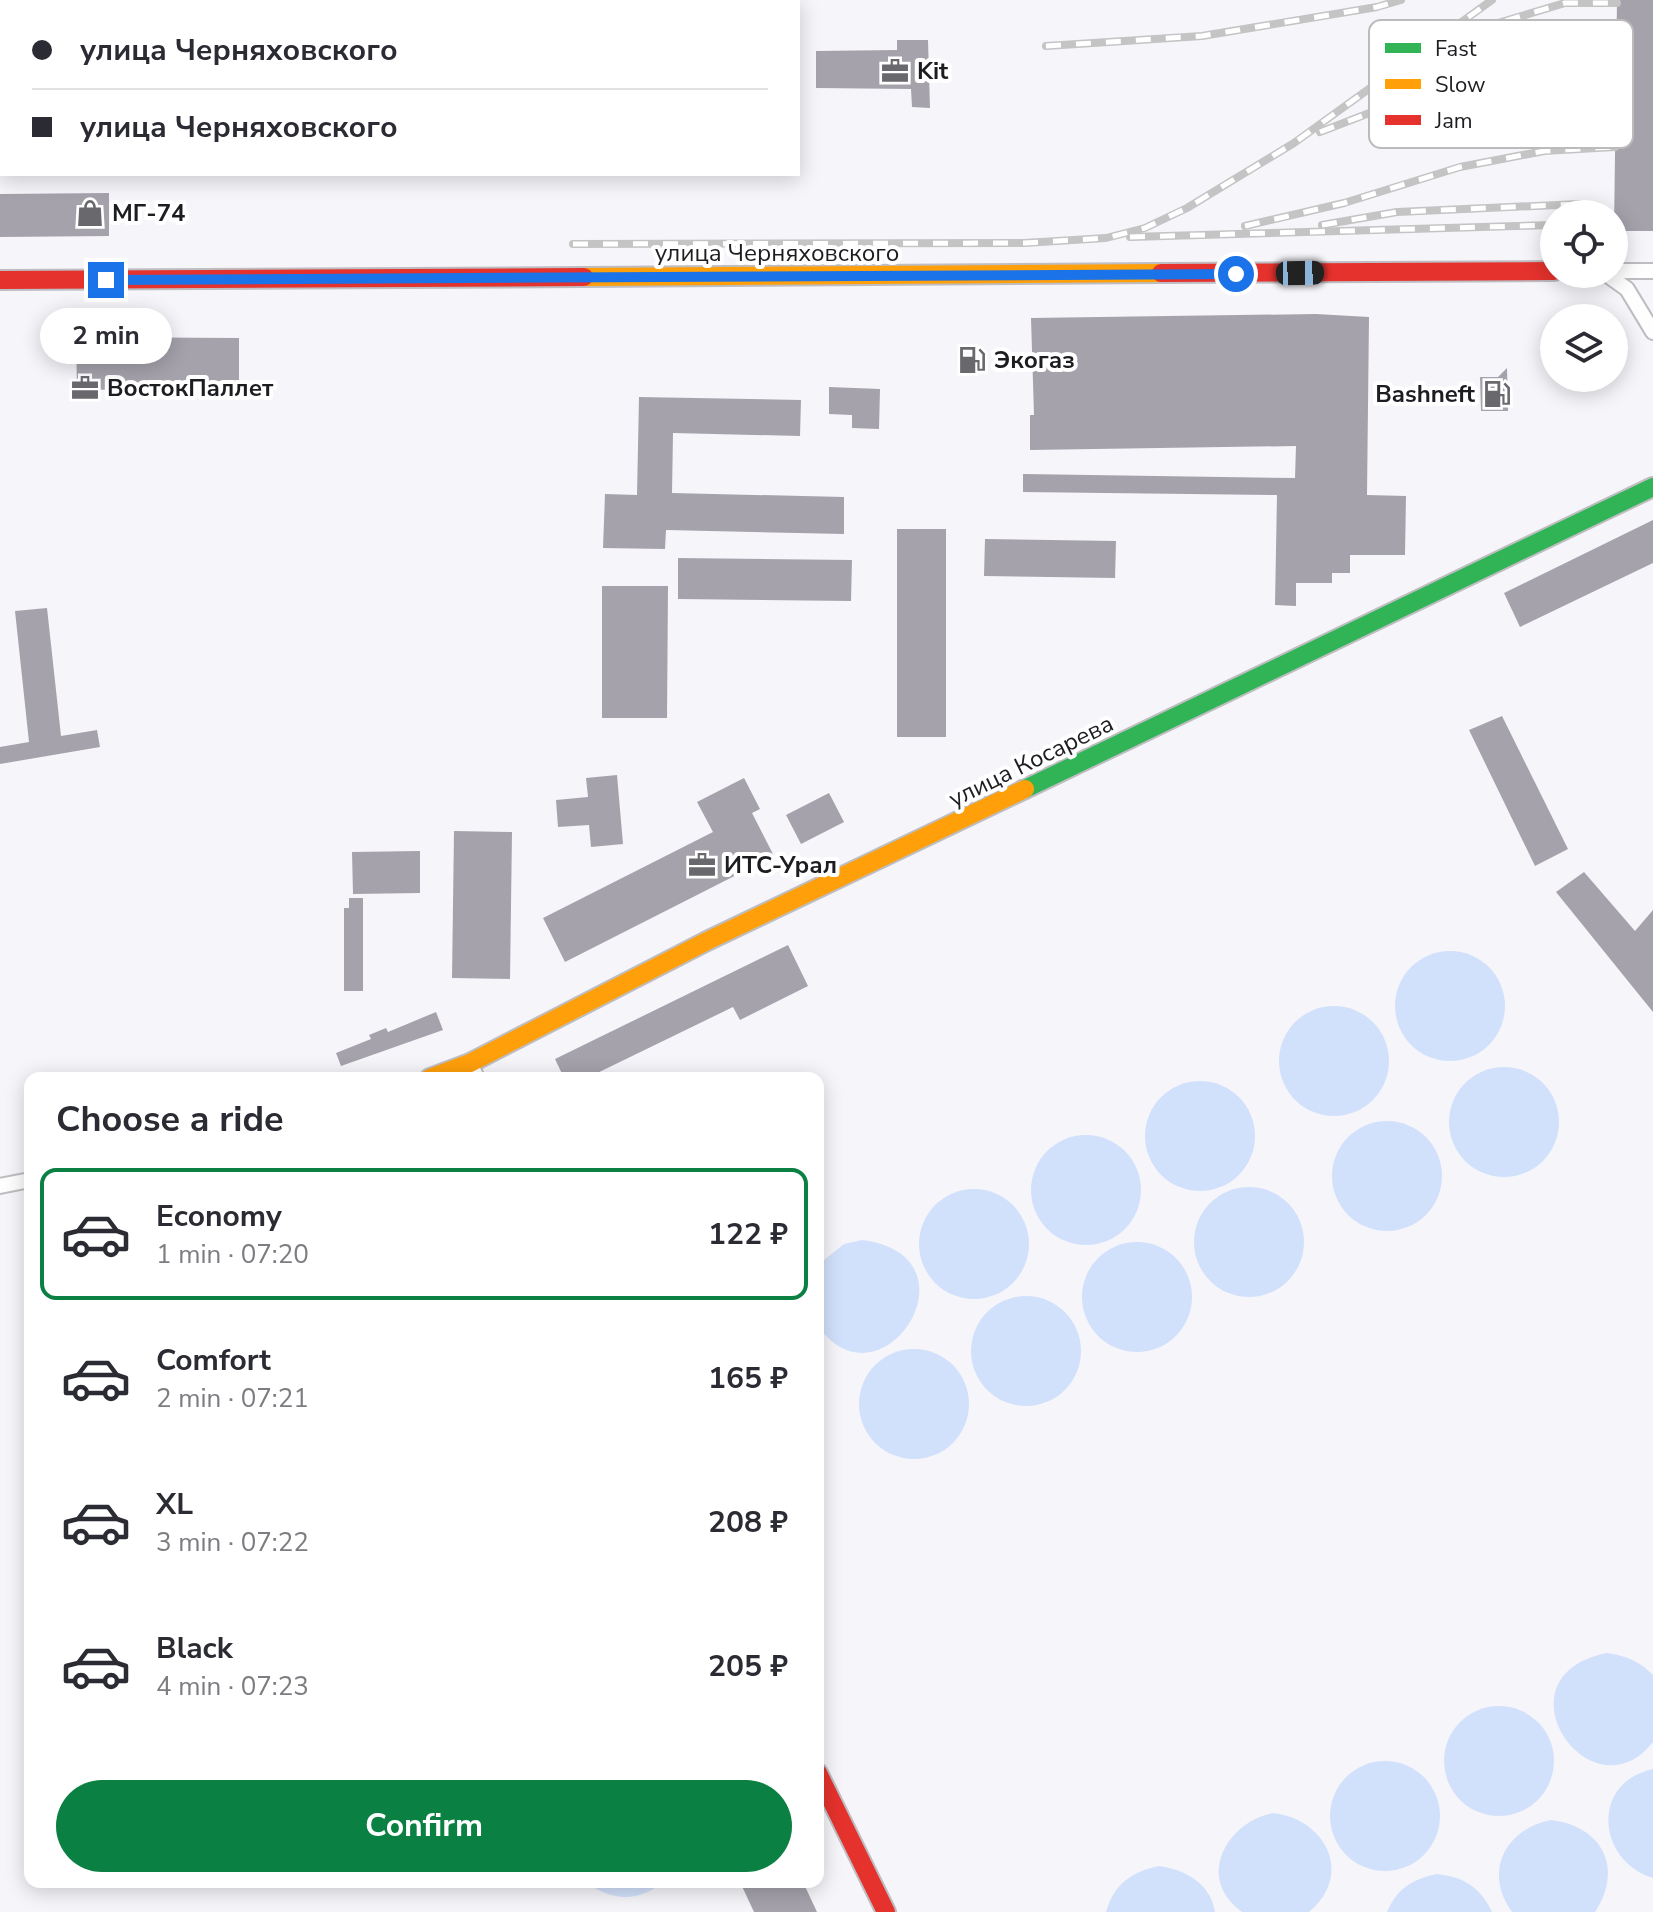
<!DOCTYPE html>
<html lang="en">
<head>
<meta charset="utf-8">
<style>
	body { margin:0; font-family:"Nunito Sans",sans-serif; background:#f2f2f3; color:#2b2b33; height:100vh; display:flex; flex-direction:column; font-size:30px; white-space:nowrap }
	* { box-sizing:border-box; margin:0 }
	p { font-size:26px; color:#7c7c81 }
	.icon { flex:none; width:44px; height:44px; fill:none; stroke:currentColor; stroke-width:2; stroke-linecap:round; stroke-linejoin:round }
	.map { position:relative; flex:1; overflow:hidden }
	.panel { position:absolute; left:24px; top:1072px; width:800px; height:816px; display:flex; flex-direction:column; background:#fff; border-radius:16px; box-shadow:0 4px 20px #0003 }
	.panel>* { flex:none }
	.top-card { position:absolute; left:0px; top:0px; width:800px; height:176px; box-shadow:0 4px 20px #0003; display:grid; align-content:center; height:176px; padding:0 32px; background:#fff }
	.buttons { position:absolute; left:1540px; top:200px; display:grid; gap:16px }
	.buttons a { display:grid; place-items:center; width:88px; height:88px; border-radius:50%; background:#fff; box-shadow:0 4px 20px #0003; font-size:40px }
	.end { position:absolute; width:36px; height:36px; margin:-18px; border:10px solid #1a73e8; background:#fff; box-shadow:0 0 0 4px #fff }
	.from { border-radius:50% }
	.bubble { position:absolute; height:56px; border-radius:28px; background:#fff; box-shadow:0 4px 20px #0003; font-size:26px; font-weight:700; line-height:56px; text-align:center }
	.car { position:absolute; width:24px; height:48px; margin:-24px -12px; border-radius:10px; box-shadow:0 0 6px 2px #0007; background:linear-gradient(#222 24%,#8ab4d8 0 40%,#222 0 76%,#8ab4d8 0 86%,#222 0) }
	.top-card b { display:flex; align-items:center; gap:28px; height:76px; font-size:30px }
	.top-card b+b { border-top:2px solid #e1e1e2 }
	.top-card i { width:20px; height:20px; background:#2b2b33 }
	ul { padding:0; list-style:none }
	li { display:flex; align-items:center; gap:24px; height:132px; margin:0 16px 12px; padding:0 16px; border:4px solid transparent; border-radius:16px }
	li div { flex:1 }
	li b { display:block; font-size:30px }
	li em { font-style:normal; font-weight:700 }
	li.selected { border-color:#0b8043 }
	li>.icon { width:72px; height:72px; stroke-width:1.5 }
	h2 { padding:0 32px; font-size:36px; line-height:96px }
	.primary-button { display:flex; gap:16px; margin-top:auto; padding:16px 32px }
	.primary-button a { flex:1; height:92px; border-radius:48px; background:#0b8043; color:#fff; font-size:32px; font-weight:700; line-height:92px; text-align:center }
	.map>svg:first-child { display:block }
</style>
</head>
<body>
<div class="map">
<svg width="1653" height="1912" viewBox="0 0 1653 1912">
	<rect width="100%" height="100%" fill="#f6f5fa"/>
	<g fill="#d2e1fb">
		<circle cx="1450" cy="1006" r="55"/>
		<circle cx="1334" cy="1061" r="55"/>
		<circle cx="1504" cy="1122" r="55"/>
		<circle cx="1200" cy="1136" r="55"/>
		<circle cx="1387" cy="1176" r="55"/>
		<circle cx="1086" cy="1190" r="55"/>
		<circle cx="1249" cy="1242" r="55"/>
		<circle cx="974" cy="1244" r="55"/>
		<path d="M862,1240C985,1256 881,1415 818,1326V1265L844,1244Z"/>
		<circle cx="1137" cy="1297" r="55"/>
		<circle cx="1026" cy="1351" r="55"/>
		<circle cx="914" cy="1404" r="55"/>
		<path d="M1607,1653C1627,1656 1639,1661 1653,1675V1742C1591,1821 1491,1676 1607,1653Z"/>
		<circle cx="1499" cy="1761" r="55"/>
		<circle cx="1385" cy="1816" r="55"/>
		<path d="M1653,1769V1878C1596,1860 1591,1782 1653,1769Z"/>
		<path d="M1273,1813C1326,1819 1354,1875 1309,1912H1242C1195,1879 1226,1822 1273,1813Z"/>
		<path d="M1551,1820C1602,1826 1624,1868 1595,1912H1512C1483,1872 1505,1829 1551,1820Z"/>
		<path d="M1159,1866C1186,1870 1210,1883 1215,1912H1106C1114,1884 1131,1872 1159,1866Z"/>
		<path d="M1437,1874C1464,1877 1480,1887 1492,1912H1387C1397,1888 1413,1879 1437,1874Z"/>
		<path d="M586,1882H663C638,1903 611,1901 586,1882Z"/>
	</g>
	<g fill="#a5a2ac">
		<polygon points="1617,0 1653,0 1653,231 1614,231"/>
		<polygon points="897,40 928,40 930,108 912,107 911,89 816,88 816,51 897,50"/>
		<polygon points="109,193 109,236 0,237 0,194"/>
		<polygon points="1316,314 1369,317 1367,495 1406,496 1405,555 1350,555 1350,573 1332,573 1332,583 1296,583 1296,606 1275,605 1277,495 1023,492 1023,474 1295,478 1296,446 1030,450 1030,415 1034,415 1031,318"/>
		<polygon points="76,337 239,338 239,381 174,381 174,389 77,390"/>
		<polygon points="1507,368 1508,411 1481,411 1480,377 1498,377"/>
		<polygon points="829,387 880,389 879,429 852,428 852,415 829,414"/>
		<polygon points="639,397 801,400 800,436 673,433 672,493 844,497 844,534 666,530 665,549 603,548 605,494 637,495"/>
		<polygon points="1653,520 1653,563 1520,627 1504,593"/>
		<rect x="897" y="529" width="49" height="208"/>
		<polygon points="985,539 1116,541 1115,578 984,576"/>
		<polygon points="678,558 852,560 851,601 678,599"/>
		<polygon points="602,586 668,586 667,718 602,718"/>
		<polygon points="47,608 61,736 97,730 100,747 0,764 0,747 29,742 15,611"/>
		<polygon points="1502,716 1568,849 1535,866 1469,730"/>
		<polygon points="617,775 623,844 591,847 589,825 558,827 556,800 588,797 586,778"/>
		<polygon points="744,778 760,809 752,813 774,856 565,962 543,918 713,832 697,802"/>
		<polygon points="829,793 844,822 801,844 786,815"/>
		<polygon points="454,831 512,832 510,979 452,978"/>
		<polygon points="420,851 420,893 353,894 352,852"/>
		<polygon points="1584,872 1635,931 1653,910 1653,1012 1556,892"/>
		<polygon points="349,898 363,898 363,991 344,991 344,908 349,908"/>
		<polygon points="788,945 808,986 740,1020 733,1007 587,1078 564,1078 555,1059"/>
		<polygon points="436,1012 443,1030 341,1066 336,1053 371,1039 369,1035 386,1028 388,1032"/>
		<polygon points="740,1882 803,1882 817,1912 754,1912"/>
	</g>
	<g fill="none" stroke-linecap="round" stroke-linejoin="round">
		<g stroke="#bebdc2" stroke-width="18">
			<g id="street">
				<polyline points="1614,271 1653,271"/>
				<polyline points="1606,274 1627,289 1653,332"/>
				<polyline points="470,1063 477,1078"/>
				<polyline points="0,1186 30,1180"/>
			</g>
		</g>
		<g stroke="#bebdc2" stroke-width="22">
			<polyline id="fast" points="1025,789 1653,487"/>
		</g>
		<g stroke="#bebdc2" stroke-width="22">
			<g id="slow">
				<polyline points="584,277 1161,273"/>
				<polyline points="430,1078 470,1063 707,941 1025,789"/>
			</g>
		</g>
		<g stroke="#bebdc2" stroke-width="22">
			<g id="jam">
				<polyline points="1161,273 1554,271"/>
				<polyline points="0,280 584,277"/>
				<polyline points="818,1773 886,1912"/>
			</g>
		</g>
		<use href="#street" stroke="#fefefe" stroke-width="14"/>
		<use href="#fast" stroke="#30b455" stroke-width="18"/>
		<use href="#slow" stroke="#ff9f0a" stroke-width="18"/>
		<use href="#jam" stroke="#e5322d" stroke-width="18"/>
		<g stroke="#c4c4c5" stroke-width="8">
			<g id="rail">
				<polyline points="1448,38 1565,3 1617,3"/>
				<polyline points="1046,46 1202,36 1377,7 1401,0"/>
				<polyline points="1320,132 1372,112 1435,98 1616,93"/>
				<polyline points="1322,225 1397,212 1580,204"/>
				<polyline points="1245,226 1344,203 1460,167 1544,151 1615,147"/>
				<polyline points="1130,237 1554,225"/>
				<polyline points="573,244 1024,243 1106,238 1145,228 1187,208 1294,143 1492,0"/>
			</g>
		</g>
		<use href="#rail" stroke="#fff" stroke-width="5" stroke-dasharray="15" stroke-linecap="butt"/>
	</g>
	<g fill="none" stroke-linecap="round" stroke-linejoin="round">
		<polyline stroke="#1a73e8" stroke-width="10" points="106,280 1236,274"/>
	</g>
	<defs>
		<g id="office-bare" transform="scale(2.16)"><path d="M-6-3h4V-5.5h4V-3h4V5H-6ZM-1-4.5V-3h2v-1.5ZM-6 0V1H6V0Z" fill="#69686c" stroke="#fff" stroke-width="2.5" paint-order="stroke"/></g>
		<g id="shop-bare" transform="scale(2.16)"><path d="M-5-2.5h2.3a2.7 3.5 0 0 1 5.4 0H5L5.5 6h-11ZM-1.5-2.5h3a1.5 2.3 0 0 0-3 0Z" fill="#69686c" stroke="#fff" stroke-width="2.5" paint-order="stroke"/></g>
		<g id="fuel-bare" transform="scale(2.16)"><path d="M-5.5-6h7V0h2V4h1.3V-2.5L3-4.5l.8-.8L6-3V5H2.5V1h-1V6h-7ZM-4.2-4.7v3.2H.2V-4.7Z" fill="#69686c" stroke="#fff" stroke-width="2.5" paint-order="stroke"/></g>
	</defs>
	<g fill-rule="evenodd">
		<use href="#office-bare" x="895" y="71"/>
		<use href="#shop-bare" x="90" y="213"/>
		<use href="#fuel-bare" x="972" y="360"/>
		<use href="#office-bare" x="85" y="388"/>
		<use href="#fuel-bare" x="1497" y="394"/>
		<use href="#office-bare" x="702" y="865"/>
	</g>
	<g text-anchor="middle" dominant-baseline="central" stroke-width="8" stroke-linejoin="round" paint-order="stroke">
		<g font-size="24" font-weight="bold" fill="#1d1c20" stroke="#fff" text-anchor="start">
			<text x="917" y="71">Kit</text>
			<text x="112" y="213">МГ-74</text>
			<text x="994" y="360">Экогаз</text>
			<text x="107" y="388">ВостокПаллет</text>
			<text x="1475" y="394" text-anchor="end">Bashneft</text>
			<text x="724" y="865">ИТС-Урал</text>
		</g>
		<g font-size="24" fill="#1d1c20" stroke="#fff">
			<text x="777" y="253">улица Черняховского</text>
			<text transform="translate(1031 761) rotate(-26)">улица Косарева</text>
		</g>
	</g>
	<rect x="1369" y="20" width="264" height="128" rx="12" fill="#fff" stroke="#bbbbbc" stroke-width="2"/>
	<rect x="1385" y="43" width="36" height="10" fill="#30b455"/>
	<rect x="1385" y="79" width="36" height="10" fill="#ff9f0a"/>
	<rect x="1385" y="115" width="36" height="10" fill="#e5322d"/>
	<g font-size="22" fill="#1d1c20">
		<text x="1435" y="56">Fast</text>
		<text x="1435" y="92">Slow</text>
		<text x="1435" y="128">Jam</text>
	</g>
</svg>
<div class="buttons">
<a><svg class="icon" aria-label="locate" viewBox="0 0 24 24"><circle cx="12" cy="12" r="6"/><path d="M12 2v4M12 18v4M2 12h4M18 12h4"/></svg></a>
<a><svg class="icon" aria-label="layers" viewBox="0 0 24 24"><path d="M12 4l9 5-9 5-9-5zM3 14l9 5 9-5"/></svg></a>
</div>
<i class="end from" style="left:1236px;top:274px"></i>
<i class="end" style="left:106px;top:280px"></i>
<div class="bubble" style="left:40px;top:308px;width:132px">2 min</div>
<i class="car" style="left:1300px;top:273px;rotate:89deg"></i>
<div class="top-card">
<b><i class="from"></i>улица Черняховского</b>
<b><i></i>улица Черняховского</b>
</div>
<section class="panel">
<h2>Choose a ride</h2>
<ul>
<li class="selected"><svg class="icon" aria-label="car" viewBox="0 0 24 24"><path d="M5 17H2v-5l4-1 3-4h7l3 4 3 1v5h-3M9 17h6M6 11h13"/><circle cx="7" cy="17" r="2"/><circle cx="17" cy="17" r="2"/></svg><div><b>Economy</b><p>1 min · 07:20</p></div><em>122 ₽</em></li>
<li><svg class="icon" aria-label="car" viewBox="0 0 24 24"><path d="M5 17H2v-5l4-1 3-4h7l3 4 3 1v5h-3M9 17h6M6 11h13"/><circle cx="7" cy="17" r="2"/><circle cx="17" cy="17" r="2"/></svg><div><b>Comfort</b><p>2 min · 07:21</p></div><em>165 ₽</em></li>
<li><svg class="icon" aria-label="car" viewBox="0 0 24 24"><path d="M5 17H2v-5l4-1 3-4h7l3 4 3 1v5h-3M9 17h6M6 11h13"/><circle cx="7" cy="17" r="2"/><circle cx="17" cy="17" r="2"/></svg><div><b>XL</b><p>3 min · 07:22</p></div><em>208 ₽</em></li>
<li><svg class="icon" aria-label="car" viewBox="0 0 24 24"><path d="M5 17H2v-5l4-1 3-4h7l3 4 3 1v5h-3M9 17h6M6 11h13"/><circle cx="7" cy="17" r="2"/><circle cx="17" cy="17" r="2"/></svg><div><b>Black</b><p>4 min · 07:23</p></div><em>205 ₽</em></li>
</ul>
<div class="primary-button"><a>Confirm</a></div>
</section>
</div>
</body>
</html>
